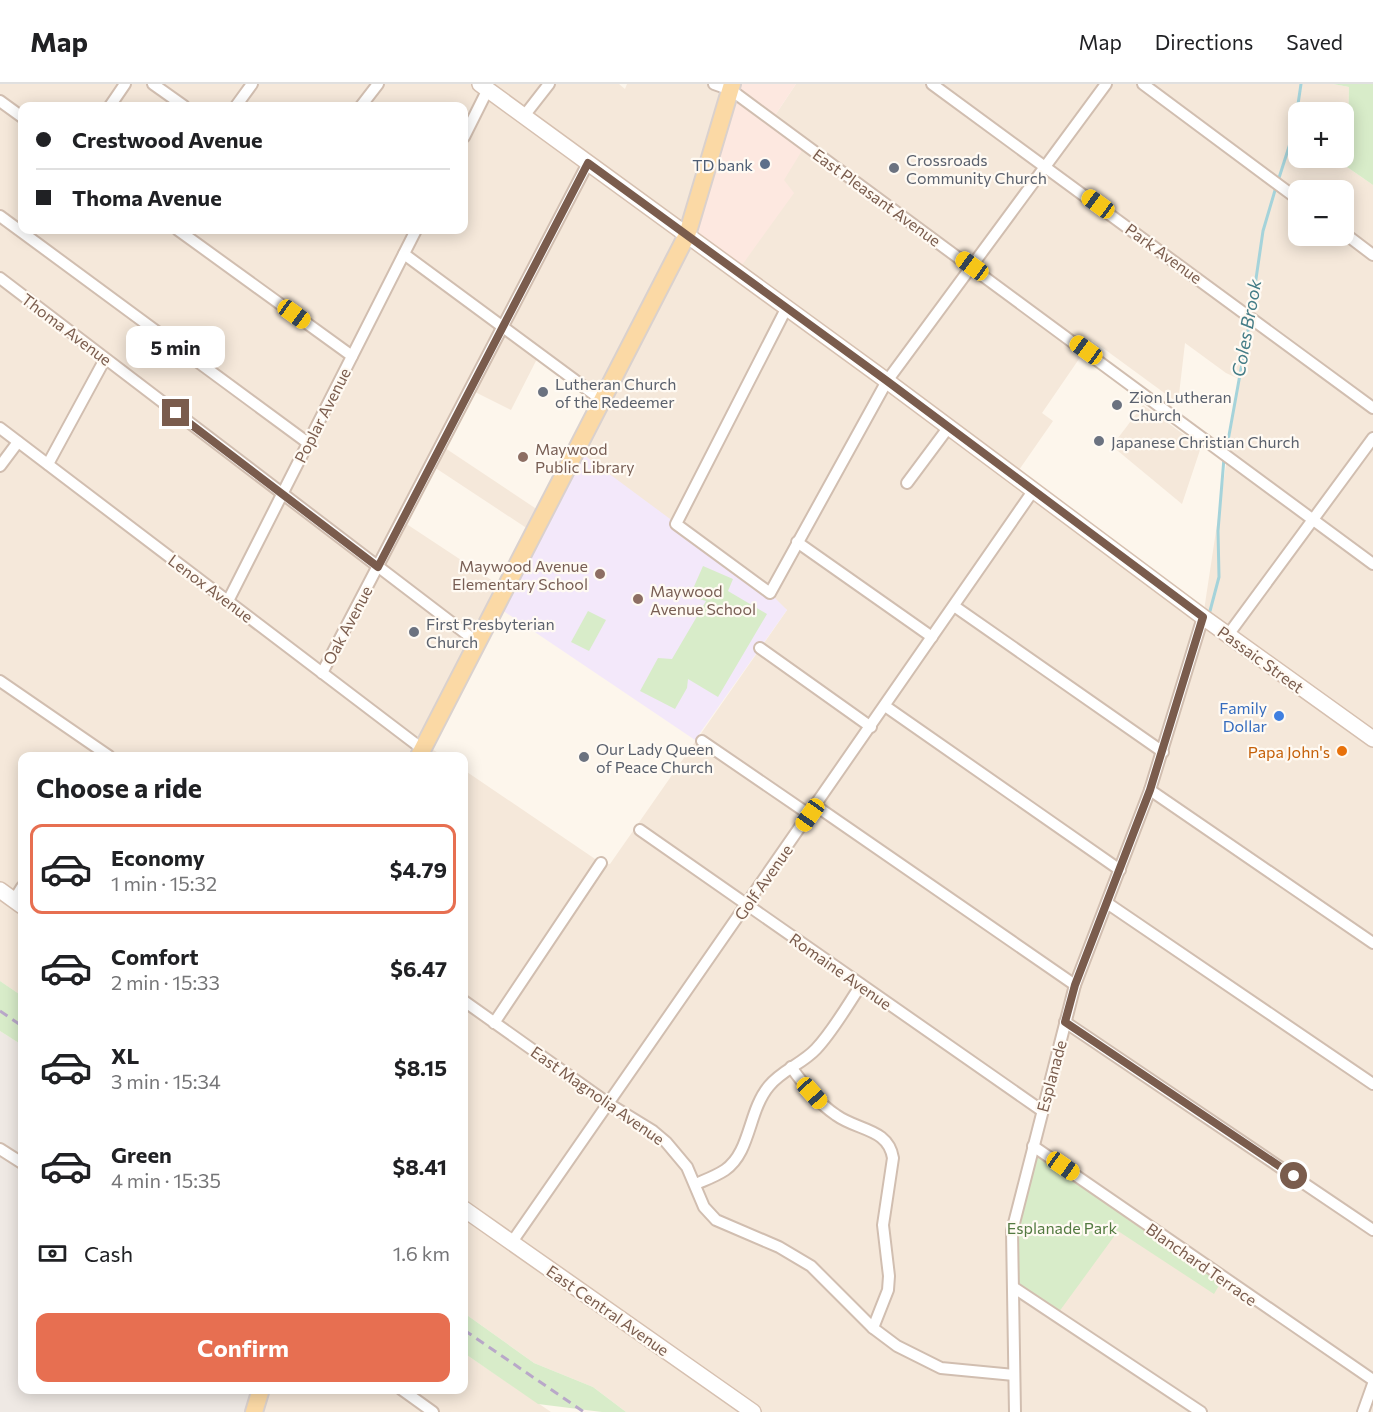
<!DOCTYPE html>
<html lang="en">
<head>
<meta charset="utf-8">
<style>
	body { margin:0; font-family:Commissioner,sans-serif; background:#f6f6f6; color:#202124; height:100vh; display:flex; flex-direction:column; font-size:22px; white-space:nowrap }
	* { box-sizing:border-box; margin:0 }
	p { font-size:20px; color:#757577 }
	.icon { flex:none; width:33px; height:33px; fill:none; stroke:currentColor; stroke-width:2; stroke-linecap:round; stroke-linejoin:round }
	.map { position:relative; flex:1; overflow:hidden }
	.details { position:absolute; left:18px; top:668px; width:450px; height:642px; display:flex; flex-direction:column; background:#fff; border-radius:12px; box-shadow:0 3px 15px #0003 }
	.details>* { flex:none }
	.top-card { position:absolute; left:18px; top:18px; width:450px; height:132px; border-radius:12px; box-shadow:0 3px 15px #0003; display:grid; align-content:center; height:132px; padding:0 18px; background:#fff }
	.tools { position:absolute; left:1288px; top:18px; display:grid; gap:12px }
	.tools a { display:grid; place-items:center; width:66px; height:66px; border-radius:12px; background:#fff; box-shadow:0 3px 15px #0003; font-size:30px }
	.end { position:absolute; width:27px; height:27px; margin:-14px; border:8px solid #7a5c4d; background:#fff; box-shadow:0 0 0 3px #fff }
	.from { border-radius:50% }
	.bubble { position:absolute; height:42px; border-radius:12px; background:#fff; box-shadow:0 3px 15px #0003; font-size:20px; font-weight:700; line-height:42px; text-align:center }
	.car { position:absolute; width:18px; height:36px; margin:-18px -9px; border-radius:8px; box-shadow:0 0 4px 2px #0007; background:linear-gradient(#f5c518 24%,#345 0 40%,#f5c518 0 76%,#345 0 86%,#f5c518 0) }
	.top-card b { display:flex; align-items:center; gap:21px; height:57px; font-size:22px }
	.top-card b+b { border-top:2px solid #e0e0e0 }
	.top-card i { width:15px; height:15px; background:#202124 }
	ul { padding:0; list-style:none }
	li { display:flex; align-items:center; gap:18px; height:90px; margin:0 12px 9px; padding:0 6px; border:3px solid transparent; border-radius:12px }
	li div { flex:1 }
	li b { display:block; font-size:22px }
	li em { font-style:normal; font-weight:700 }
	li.current { border-color:#e76f51 }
	li>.icon { width:54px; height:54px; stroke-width:1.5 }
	h2 { padding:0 18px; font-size:27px; line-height:72px }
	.pay { display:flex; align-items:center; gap:15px; height:66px; padding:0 18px; font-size:22px }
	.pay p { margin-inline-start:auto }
	.action { display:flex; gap:12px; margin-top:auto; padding:12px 18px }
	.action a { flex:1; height:69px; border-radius:12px; background:#e76f51; color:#fff; font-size:24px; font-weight:700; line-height:69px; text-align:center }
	header { display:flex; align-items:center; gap:36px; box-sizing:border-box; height:84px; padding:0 30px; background:#fff; border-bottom:2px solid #e0e0e0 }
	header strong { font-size:28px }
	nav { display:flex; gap:33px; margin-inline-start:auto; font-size:21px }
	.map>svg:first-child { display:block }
</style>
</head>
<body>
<header>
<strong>Map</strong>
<nav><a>Map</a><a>Directions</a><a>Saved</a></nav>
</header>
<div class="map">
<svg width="1373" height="1328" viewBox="0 0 1373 1328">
	<rect width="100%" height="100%" fill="#fdf6ec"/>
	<g fill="#f5e8da" fill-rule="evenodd">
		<path d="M0,0H619L625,5L627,0H714L719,3L784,96L772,36L796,0H1333L1349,3L1347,83L1373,101V1328H626L593,1303L534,1279L464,1229V686L601,779L610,780L787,526L577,366L603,317L539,271L511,326L471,306L442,362L544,430L534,449L431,381L402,437L505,505L424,660L443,672H22V912L0,897ZM22,22H464V146H22ZM1299,28H1344V74H1299ZM1299,106H1344V152H1299ZM1092,256L1178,319L1185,259L1226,289L1239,295L1203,533L1014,393L1053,337L1042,329Z"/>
		<polygon points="1143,321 1201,363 1182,420 1112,362"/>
		<polygon points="464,1269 551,1328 254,1328 261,1305 464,1305"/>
	</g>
	<polygon fill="#fde8e0" points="732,0 796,0 772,36 806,60 784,96 794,109 737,188 687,151"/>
	<polygon fill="#efe9e4" points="0,947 22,961 22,1305 258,1305 252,1328 0,1328"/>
	<polygon fill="#f3e8fa" points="577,366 770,509 787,526 695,656 496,522"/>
	<g fill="#d8ecc9">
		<polygon points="1333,0 1373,0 1373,101 1347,83 1349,3"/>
		<polygon points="703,482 733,495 728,507 767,530 718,613 688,595 687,604 675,625 640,607 658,574 672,575 706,517 696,514 692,507"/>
		<polygon points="588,527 606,536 589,567 571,558"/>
		<polygon points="0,897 22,912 22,961 0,947"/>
		<polygon points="1033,1062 1130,1130 1127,1135 1221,1198 1214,1210 1118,1147 1056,1232 1013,1203 1012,1147"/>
		<polygon points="464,1229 534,1279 593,1303 626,1328 602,1328 538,1320 464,1269"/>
	</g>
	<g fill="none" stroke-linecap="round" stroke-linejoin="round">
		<g stroke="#a5d3da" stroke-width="3">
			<polyline points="1278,97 1294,47 1301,0"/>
			<polyline points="1251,229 1263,147 1276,103"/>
			<polyline points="1226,368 1250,235"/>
			<polyline points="1210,527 1219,493 1218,447 1224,374"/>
		</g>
		<g stroke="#d1beb0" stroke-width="14">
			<g id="street">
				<polyline points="153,0 184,22"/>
				<polyline points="714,0 731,6 1373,480"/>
				<polyline points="932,0 1373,324"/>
				<polyline points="1143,0 1299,116"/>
				<polyline points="0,17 22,33"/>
				<polyline points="110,22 125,0"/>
				<polyline points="236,22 252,0"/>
				<polyline points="361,22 378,0"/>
				<polyline points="524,32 549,0"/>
				<polyline points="464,53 488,5"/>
				<polyline points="0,132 308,359"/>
				<polyline points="178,146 352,272"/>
				<polyline points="1344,149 1373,171"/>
				<polyline points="404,170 603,317"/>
				<polyline points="0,194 477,558"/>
				<polyline points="786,225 676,440 770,509 887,297 1106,0"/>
				<polyline points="0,344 421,664"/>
				<polyline points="48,380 105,275"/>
				<polyline points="0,382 18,358"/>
				<polyline points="907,399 948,344"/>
				<polyline points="797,458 932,553"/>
				<polyline points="228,517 416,146"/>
				<polyline points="954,522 1163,668"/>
				<polyline points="1228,551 1373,354"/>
				<polyline points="760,564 871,643"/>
				<polyline points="322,589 588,79"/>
				<polyline points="0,597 109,672"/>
				<polyline points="885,622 1120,786"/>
				<polyline points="702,657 810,731"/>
				<polyline points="1150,706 1373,859"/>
				<polyline points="816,722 1075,901"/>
				<polyline points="640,746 1041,1026"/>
				<polyline points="14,816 22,803"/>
				<polyline points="1107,819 1373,1000"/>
				<polyline points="464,917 609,1020 653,1047 666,1058 687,1083 704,1123 716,1136 779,1163 811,1182 873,1244 897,1262 941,1284 1014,1291"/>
				<polyline points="1065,938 1373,1146"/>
				<polyline points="494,939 601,779"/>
				<path d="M791,983C804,1001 818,1019 836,1031C858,1047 888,1044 893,1074L883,1141L889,1192L888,1206L873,1244"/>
				<polyline points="1033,1062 1373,1296"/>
				<polyline points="0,1065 22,1079"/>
				<path d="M696,1100C705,1096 716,1092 725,1086C751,1068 748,1027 769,1002C782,986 802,980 816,965C833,947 847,922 861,901"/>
				<polyline points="512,1158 1033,407"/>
				<polyline points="1013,1203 1201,1328"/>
				<polyline points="401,1305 433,1328"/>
				<polyline points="1015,1328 1012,1147 1075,901 1150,706 1203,533"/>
				<polyline points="1363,1328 1373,1300"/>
			</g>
		</g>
		<g stroke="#d6c0b0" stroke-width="18">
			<g id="secondary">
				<polyline points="480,0 887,297 1203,533 1373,655"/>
				<polyline points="0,806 22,822"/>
				<polyline points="464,1125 753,1328"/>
			</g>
		</g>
		<g stroke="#dad1cd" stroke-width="20">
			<g id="primary">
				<polyline points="419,672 687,151 732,0"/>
				<polyline points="254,1328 261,1305"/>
			</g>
		</g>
		<use href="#street" stroke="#fff" stroke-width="10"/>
		<use href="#secondary" stroke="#fff" stroke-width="15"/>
		<use href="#primary" stroke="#fbd9a5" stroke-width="16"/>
		<g stroke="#b9a8c9" stroke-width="3" stroke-dasharray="9 6" stroke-linecap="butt">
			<polyline points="0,927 22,942"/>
			<polyline points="464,1246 584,1328"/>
		</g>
	</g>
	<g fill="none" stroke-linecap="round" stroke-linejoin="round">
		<polyline stroke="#7a5c4d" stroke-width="8" points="176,329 378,483 588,79 887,297 1203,533 1150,706 1075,901 1065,938 1294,1092"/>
	</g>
	<circle fill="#5c6f8a" stroke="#fffaf3" stroke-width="2" cx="765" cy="80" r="6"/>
	<g fill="#6b7280" stroke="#fffaf3" stroke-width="2">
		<circle cx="894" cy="84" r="6"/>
		<circle cx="543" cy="308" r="6"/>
		<circle cx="1117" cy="321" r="6"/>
		<circle cx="1099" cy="357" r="6"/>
		<circle cx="414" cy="548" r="6"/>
		<circle cx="584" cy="673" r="6"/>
	</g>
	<g fill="#8d6e63" stroke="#fffaf3" stroke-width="2">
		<circle cx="523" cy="373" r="6"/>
		<circle cx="600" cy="490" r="6"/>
		<circle cx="638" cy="515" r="6"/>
	</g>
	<circle fill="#3f7fe0" stroke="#fffaf3" stroke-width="2" cx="1279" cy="632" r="6"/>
	<circle fill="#e8710a" stroke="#fffaf3" stroke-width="2" cx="1342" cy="667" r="6"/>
	<g text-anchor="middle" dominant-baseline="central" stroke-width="4.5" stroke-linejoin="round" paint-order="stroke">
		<g font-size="16" fill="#5b616d" stroke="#fffaf3" text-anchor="start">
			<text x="906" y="75">Crossroads<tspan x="906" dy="18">Community Church</tspan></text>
			<text x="555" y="299">Lutheran Church<tspan x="555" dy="18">of the Redeemer</tspan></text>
			<text x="1129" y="312">Zion Lutheran<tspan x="1129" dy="18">Church</tspan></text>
			<text x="1111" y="357">Japanese Christian Church</text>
			<text x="426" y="539">First Presbyterian<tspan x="426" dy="18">Church</tspan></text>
			<text x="596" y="664">Our Lady Queen<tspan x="596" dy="18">of Peace Church</tspan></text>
		</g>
		<g font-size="16" fill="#4e5e75" stroke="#fffaf3" text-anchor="end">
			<text x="753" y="80">TD bank</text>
		</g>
		<g font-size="16" fill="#7a5c4d" stroke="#fffaf3">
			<text transform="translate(877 113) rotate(36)">East Pleasant Avenue</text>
			<text transform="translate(1164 169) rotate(36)">Park Avenue</text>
			<text transform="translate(67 245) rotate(37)">Thoma Avenue</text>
			<text transform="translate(322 331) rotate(-63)">Poplar Avenue</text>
			<text transform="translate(211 504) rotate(37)">Lenox Avenue</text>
			<text transform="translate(347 541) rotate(-62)">Oak Avenue</text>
			<text transform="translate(1261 575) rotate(36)">Passaic Street</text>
			<text transform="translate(763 798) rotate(-55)">Golf Avenue</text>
			<text transform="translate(841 887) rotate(35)">Romaine Avenue</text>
			<text transform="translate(1051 992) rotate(-75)">Esplanade</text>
			<text transform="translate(598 1011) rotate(35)">East Magnolia Avenue</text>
			<text transform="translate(1202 1180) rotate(35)">Blanchard Terrace</text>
			<text transform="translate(608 1226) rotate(35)">East Central Avenue</text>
		</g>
		<g font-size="16" fill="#785e54" stroke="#fffaf3" text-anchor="start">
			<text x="535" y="364">Maywood<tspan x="535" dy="18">Public Library</tspan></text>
			<text x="588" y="481" text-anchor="end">Maywood Avenue<tspan x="588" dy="18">Elementary School</tspan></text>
			<text x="650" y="506">Maywood<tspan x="650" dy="18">Avenue School</tspan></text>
		</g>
		<g font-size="16" fill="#366cbe" stroke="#fffaf3" text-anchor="end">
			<text x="1267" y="623">Family<tspan x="1267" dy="18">Dollar</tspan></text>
		</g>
		<g font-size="16" fill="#c56008" stroke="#fffaf3" text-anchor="end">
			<text x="1330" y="667">Papa John's</text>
		</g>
		<g font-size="16" fill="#537a41" stroke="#fffaf3">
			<text x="1062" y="1143">Esplanade Park</text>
		</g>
		<g font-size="18" font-style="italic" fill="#437c86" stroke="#fffaf3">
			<text transform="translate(1246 244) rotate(-80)">Coles Brook</text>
		</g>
	</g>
</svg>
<div class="tools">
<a>+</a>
<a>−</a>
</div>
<i class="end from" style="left:1294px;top:1092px"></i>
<i class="end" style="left:176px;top:329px"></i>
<div class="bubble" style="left:126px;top:242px;width:99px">5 min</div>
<i class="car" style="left:1098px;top:120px;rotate:306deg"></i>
<i class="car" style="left:972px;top:182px;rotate:306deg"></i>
<i class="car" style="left:294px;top:230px;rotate:126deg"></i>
<i class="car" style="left:1086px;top:266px;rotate:306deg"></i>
<i class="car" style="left:810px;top:731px;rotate:215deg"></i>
<i class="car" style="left:812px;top:1009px;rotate:138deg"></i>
<i class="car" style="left:1063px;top:1082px;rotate:125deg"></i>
<div class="top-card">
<b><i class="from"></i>Crestwood Avenue</b>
<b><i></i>Thoma Avenue</b>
</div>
<section class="details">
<h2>Choose a ride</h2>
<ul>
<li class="current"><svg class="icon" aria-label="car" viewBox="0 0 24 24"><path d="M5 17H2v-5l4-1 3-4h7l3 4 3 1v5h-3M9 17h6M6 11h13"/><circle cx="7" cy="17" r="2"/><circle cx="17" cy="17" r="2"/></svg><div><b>Economy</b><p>1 min · 15:32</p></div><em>$4.79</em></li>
<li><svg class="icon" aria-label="car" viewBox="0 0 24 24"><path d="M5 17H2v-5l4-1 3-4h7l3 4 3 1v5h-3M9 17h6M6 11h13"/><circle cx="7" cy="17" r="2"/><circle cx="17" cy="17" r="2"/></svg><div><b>Comfort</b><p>2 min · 15:33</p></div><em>$6.47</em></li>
<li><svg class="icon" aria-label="car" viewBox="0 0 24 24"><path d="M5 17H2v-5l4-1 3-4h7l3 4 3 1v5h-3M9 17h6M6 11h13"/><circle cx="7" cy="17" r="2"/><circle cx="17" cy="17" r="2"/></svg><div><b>XL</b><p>3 min · 15:34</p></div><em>$8.15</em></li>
<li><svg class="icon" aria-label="car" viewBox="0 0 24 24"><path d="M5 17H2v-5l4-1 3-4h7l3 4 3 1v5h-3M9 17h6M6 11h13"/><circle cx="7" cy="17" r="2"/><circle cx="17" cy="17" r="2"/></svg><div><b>Green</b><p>4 min · 15:35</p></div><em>$8.41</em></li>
</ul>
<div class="pay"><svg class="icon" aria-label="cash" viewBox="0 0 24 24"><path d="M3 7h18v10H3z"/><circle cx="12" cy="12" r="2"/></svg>Cash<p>1.6 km</p></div>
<div class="action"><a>Confirm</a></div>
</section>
</div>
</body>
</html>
